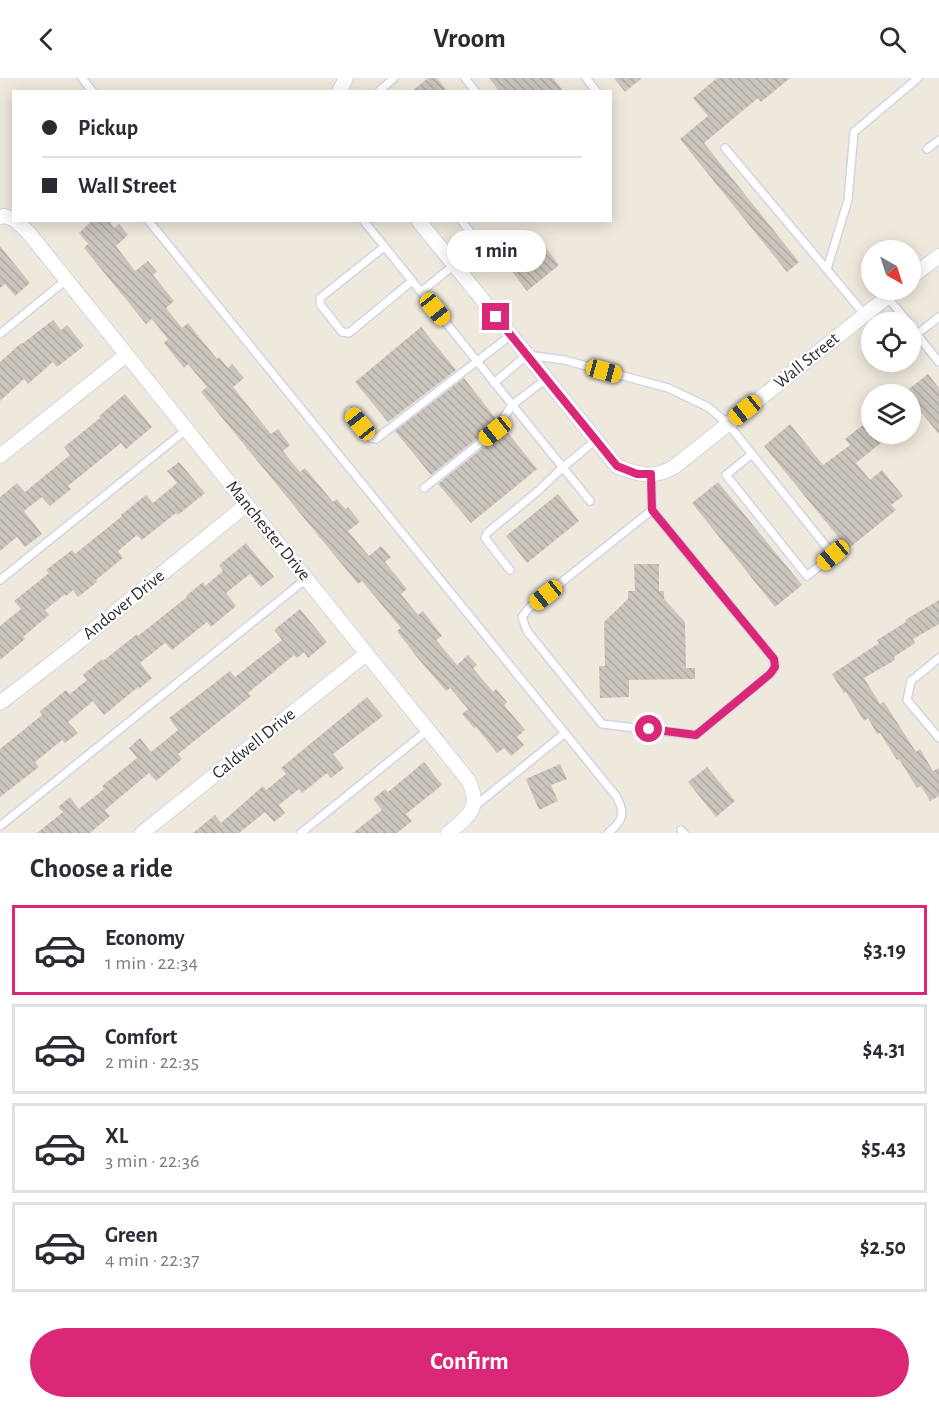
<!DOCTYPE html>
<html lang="en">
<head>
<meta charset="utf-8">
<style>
	body { margin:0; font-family:"Alegreya Sans",sans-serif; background:#f2f2f3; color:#2b2b33; height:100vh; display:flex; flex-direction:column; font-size:22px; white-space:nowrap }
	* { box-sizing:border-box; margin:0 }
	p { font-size:20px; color:#7c7c81 }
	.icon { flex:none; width:33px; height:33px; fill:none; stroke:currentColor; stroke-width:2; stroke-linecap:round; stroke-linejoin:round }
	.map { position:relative; height:755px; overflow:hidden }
	.sheet { display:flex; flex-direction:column; background:#fff; flex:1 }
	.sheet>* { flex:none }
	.guide { position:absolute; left:12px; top:12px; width:600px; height:132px; border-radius:0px; box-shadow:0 3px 15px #0003; display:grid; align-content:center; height:132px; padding:0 30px; background:#fff }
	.needle { width:39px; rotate:141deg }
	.controls { position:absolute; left:861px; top:162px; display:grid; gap:12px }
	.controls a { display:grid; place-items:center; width:60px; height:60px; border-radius:50%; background:#fff; box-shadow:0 3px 15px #0003; font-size:30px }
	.end { position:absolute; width:27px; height:27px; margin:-14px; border:8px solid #db2777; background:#fff; box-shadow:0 0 0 3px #fff }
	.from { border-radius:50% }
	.bubble { position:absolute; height:42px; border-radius:21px; background:#fff; box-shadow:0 3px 15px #0003; font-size:20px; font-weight:700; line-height:42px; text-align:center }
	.car { position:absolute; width:18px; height:36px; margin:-18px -9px; border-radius:8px; box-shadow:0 0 4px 2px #0007; background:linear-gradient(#f5c518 24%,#345 0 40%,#f5c518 0 76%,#345 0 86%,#f5c518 0) }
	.guide b { display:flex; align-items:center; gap:21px; height:57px; font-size:22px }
	.guide b+b { border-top:2px solid #e1e1e2 }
	.guide i { width:15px; height:15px; background:#2b2b33 }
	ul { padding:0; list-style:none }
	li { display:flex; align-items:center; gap:18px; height:90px; margin:0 12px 9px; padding:0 18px; border:3px solid #e1e1e2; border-radius:0px }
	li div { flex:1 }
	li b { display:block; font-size:22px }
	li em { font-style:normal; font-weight:700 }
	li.selected { border-color:#db2777 }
	li>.icon { width:54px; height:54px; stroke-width:1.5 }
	h2 { padding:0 30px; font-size:27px; line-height:72px }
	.cta { display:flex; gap:12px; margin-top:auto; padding:12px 30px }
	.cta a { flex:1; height:69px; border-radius:36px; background:#db2777; color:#fff; font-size:24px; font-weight:700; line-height:69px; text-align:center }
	header { display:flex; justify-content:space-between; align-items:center; height:78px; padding:0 30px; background:#fff; font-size:27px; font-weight:700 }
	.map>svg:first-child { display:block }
</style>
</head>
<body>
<header><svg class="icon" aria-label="back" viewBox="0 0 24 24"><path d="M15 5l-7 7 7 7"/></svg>Vroom<svg class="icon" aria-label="search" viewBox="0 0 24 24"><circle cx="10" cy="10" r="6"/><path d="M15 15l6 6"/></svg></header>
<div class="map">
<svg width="939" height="755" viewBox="0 0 939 755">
	<defs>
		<pattern id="building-back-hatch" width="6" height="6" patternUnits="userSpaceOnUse" patternTransform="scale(1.5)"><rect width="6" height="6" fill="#cac5bc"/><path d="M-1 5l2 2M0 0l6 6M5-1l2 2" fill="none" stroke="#aea9a2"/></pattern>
	</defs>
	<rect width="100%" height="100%" fill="#efe8dc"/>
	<g fill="url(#building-back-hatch)">
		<polygon points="428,0 437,0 448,14 411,14"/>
		<polygon points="489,0 553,0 564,14 500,14"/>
		<polygon points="614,0 642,0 625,14"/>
		<polygon points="717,0 790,0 761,24 758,20 704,65 799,184 787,194 680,61 708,38 693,20"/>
		<polygon points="93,142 108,142 114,150 119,146 128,157 116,168 135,193 148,183 157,194 153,197 174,223 166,230 182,250 188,245 217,281 219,279 228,290 232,286 244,300 233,309 271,356 278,351 290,367 283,373 300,394 305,390 333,424 337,421 345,431 348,429 360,444 348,453 369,478 381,468 391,479 385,484 407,511 401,516 418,537 423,533 442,558 436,562 457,587 468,577 477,587 473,590 493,614 496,611 507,624 504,627 525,652 517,659 524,667 511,678 504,670 497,675 476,649 474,650 462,636 468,631 450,610 446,613 416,578 397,553 401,550 362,503 358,506 201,314 207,309 188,286 184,290 164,265 168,261 152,241 146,246 84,170 88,166 79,155"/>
		<polygon points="539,161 559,187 527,213 507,187"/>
		<polygon points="0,168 30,205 15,218 5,206 0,210"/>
		<polygon points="53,242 61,252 67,247 84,268 57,289 53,284 28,306 24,301 0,323 0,284 21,265 22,266"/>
		<polygon points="421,249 456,292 388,344 355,304"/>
		<polygon points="928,296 939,310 939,356 920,333 910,341 910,316 907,316 905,314"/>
		<polygon points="464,300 496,341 491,349 431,397 395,353"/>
		<polygon points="125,316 152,349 126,371 121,365 68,408 71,411 50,428 42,419 24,433 42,456 25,469 17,459 0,473 0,419 17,405 25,414 70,377 64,369 100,340 99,338"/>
		<polygon points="872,340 872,356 892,356 856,385 870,402 882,392 903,418 891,427 896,432 848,471 764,368 790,346 823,387 850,367 845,361"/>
		<polygon points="504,350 537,391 471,445 438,406 499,357"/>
		<polygon points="179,384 205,415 178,437 176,435 142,462 137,457 118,473 123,480 96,502 97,504 78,519 73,512 66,518 65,516 45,532 49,537 23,559 25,561 0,582 0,548 21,531 14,523 49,495 46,492 72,472 75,476 122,438 121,437 146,417 153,425 177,405 167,393"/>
		<polygon points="718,404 802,507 775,529 692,425"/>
		<polygon points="558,416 579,443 527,485 506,458"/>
		<polygon points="246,465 274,499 261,509 250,496 226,515 236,528 211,549 207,544 172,572 165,565 140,585 152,600 139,611 138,609 104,637 93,623 68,644 78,655 65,665 62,662 35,684 39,689 0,719 0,671 42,637 40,633 66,612 70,616 87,602 83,597 102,581 103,583 137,556 138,558 187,519 186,518 203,504 205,508 223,493 219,487"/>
		<polygon points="634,486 659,486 659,513 664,513 664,521 685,544 686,590 695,590 695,601 629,602 629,619 600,620 599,588 605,588 604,544 628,521 628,513 635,513"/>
		<polygon points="939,522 939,546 913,561 915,565 894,579 895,582 864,600 880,626 884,624 916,674 920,671 933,693 939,690 939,718 930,723 921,708 917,710 899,681 897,682 880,655 877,656 868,640 864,643 846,614 844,615 832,596 879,565 877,562 906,544 905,542"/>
		<polygon points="300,531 327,564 308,580 304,574 297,580 294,577 248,615 251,618 178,676 182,681 156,703 149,695 105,732 110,738 90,755 37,755 63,734 58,729 70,719 79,731 104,711 102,708 137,680 129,670 140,660 151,674 178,652 169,640 230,593 235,599 282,562 274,552"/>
		<polygon points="367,619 383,638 333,676 344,690 331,700 327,695 302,715 299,711 279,727 285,735 274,744 265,734 239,755 193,755 215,737 221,745 263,708 266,712 286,696 281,690"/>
		<polygon points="424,684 442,707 406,736 412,743 397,755 353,755 382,732 373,721 385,711 388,714"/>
		<polygon points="560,686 567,701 551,707 558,723 539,732 526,701"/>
		<polygon points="707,689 735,723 716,739 688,704"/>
	</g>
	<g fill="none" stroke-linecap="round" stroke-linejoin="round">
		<g stroke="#d1d4e6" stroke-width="10">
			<g id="service">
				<polyline points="82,0 93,14"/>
				<polyline points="465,0 476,14"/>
				<polyline points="586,0 597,14"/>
				<polyline points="378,14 394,0"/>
				<polyline points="725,70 865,237"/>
				<polyline points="927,71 939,62"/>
				<path d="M148,142L616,718C626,735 623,743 608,755"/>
				<polyline points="363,142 590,423"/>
				<polyline points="384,169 320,220 320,226 342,254 349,255 412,203"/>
				<polyline points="447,178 471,155 461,142"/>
				<polyline points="827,191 848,122 854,54 918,0"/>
				<polyline points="421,214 454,187"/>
				<polyline points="887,219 908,244"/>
				<polyline points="910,248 939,284"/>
				<polyline points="0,256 66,202"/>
				<polyline points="917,256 939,239"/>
				<polyline points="494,305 527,277 564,282 668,310 708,329 728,346 752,376 726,397 807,498 833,477 752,376"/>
				<polyline points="349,333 371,360 376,361 511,257"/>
				<polyline points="651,396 652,432 774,581 775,589 770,596 696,657 602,646 527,553 522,539 528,531 652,432"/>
				<polyline points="424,410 495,353 512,327 546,301"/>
				<polyline points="510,492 485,460 487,455 538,413 562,390 596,362"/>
				<polyline points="0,502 186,352"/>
				<polyline points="939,580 911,603 907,622 939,660"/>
				<polyline points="475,728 565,655"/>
				<polyline points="0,748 306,501"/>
				<polyline points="681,752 684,755"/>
				<polyline points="301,755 428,652"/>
			</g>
		</g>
		<g stroke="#d1d4e6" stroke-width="16">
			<g id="minor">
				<polyline points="339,14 346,0"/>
				<polyline points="0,139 4,138 14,141"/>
				<path d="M15,142L28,154L468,702C482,730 469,738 448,755"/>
				<path d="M418,142L617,388C638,397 653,401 674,389L896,212"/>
				<polyline points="910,200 939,178"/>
				<polyline points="0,378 126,277"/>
				<polyline points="0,625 71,570 246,427"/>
				<polyline points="142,755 366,576"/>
			</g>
		</g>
		<use href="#service" stroke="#fff" stroke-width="7"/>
		<use href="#minor" stroke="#fff" stroke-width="14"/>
	</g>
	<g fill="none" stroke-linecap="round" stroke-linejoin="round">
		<polyline stroke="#db2777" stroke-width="8" points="496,239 617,388 637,396 651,396 652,432 774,581 775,589 770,596 696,657 649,651"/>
	</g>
	<g text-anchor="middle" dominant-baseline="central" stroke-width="4.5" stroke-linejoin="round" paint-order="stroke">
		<g font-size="18" fill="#2c2c2c" stroke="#fff">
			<text transform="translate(807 283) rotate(-39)">Wall Street</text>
			<text transform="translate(268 453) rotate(51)">Manchester Drive</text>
			<text transform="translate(124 527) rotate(-39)">Andover Drive</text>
			<text transform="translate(254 666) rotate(-39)">Caldwell Drive</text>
		</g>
	</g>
</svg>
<div class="controls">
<a><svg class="needle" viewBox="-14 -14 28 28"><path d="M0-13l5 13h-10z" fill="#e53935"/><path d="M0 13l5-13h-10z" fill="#7c7c81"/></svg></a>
<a><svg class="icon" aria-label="locate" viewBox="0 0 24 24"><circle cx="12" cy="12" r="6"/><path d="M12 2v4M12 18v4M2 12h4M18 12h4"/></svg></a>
<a><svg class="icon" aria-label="layers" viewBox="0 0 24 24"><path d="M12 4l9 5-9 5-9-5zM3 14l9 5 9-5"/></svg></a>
</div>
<i class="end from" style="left:649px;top:651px"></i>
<i class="end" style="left:496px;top:239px"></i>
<div class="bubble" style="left:447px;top:152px;width:99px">1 min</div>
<i class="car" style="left:435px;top:231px;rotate:141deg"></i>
<i class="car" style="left:604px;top:293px;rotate:105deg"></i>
<i class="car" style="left:745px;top:332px;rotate:231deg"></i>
<i class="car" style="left:360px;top:346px;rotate:321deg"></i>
<i class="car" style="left:495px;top:353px;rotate:231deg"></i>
<i class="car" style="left:833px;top:477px;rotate:230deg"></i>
<i class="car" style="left:546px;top:517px;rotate:231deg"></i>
<div class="guide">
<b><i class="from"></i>Pickup</b>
<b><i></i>Wall Street</b>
</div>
</div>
<section class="sheet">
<h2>Choose a ride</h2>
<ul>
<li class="selected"><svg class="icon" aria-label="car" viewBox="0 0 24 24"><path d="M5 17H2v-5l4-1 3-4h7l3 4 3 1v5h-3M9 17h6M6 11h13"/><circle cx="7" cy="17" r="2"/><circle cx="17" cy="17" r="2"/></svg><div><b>Economy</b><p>1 min · 22:34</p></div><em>$3.19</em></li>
<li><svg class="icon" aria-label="car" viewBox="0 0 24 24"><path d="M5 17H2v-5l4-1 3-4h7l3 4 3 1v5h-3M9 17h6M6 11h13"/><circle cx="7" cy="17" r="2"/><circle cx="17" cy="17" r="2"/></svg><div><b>Comfort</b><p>2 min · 22:35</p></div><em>$4.31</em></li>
<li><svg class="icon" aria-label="car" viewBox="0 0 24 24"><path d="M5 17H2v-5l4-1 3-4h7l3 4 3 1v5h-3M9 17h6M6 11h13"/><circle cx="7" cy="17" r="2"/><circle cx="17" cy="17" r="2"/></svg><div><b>XL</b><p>3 min · 22:36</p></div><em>$5.43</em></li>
<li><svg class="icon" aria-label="car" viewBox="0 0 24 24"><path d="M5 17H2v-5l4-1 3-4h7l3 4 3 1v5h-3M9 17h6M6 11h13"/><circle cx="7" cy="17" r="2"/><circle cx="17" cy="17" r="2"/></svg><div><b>Green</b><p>4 min · 22:37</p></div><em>$2.50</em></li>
</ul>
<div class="cta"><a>Confirm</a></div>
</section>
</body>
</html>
